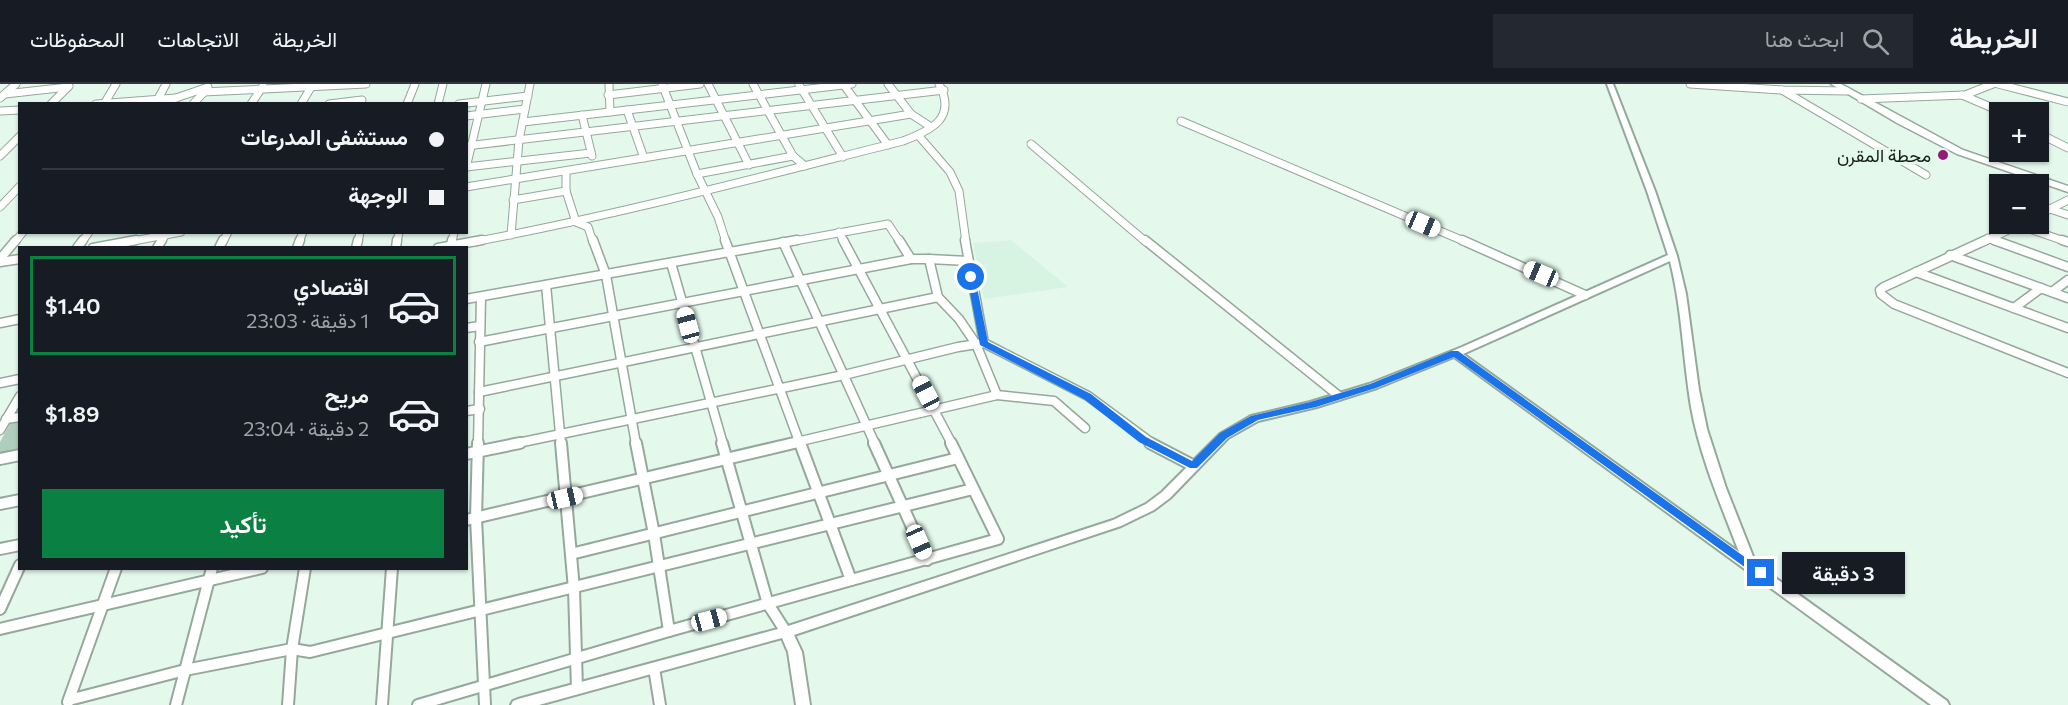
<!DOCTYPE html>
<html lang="ar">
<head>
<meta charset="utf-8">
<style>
	body { margin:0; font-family:Commissioner,Vazirmatn,sans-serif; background:#242831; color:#f1f3f6; direction:rtl; height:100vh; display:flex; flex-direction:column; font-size:22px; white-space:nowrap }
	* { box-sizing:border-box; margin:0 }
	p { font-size:20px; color:#9ea1a6 }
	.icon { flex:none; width:33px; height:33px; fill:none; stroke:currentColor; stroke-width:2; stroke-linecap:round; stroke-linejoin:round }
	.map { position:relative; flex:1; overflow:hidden; direction:ltr }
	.drawer { position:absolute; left:18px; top:162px; width:450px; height:324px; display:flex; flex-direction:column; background:#171b24; border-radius:0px; box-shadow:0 2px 4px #0004; direction:rtl }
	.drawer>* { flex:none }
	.top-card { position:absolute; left:18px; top:18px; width:450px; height:132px; border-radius:0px; box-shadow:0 2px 4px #0004; direction:rtl; display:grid; align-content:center; height:132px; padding:0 24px; background:#171b24 }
	.fabs { position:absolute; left:1989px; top:18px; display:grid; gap:12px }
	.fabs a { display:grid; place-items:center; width:60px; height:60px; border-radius:0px; background:#171b24; box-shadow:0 2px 4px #0004; font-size:30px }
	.end { position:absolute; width:27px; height:27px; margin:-14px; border:8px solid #1a73e8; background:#fff; box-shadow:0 0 0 3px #fff }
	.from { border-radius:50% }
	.bubble { position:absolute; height:42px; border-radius:0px; background:#171b24; box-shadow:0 2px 4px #0004; font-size:20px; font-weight:600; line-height:42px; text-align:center; direction:rtl }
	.car { position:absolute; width:18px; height:36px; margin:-18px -9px; border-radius:8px; box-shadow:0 0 4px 2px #0007; background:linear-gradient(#fff 24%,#345 0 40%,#fff 0 76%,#345 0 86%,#fff 0) }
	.top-card b { display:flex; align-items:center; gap:21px; height:57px; font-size:22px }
	.top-card b+b { border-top:2px solid #363941 }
	.top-card i { width:15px; height:15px; background:#f1f3f6 }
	ul { padding:10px 0 0; list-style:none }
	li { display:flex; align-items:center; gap:18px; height:99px; margin:0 12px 9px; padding:0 12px; border:3px solid transparent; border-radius:0px }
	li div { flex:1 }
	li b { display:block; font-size:22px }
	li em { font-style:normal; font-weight:600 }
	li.current { border-color:#0b8043 }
	li>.icon { width:54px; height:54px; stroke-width:1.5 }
	.primary-button { display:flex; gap:12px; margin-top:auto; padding:12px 24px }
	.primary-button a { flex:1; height:69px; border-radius:0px; background:#0b8043; color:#fff; font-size:24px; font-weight:600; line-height:69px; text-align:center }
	header { display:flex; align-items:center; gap:36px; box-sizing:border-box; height:84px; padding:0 30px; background:#171b24; border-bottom:2px solid #363941 }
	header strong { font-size:28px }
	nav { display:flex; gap:33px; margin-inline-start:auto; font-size:21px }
	.search { width:420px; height:54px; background:#242831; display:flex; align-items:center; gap:15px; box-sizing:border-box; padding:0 21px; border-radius:0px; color:#9ea1a6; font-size:22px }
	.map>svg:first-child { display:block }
</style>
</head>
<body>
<header>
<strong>الخريطة</strong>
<div class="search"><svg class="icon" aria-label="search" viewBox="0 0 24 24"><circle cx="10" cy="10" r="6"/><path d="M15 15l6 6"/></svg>ابحث هنا</div>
<nav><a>الخريطة</a><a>الاتجاهات</a><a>المحفوظات</a></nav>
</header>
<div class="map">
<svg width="2068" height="621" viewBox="0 0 2068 621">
	<rect width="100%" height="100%" fill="#e4f9ec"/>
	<polygon fill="#d6f4e1" points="1011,156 1068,203 984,215 973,159"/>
	<polygon fill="#afcfbc" points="19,336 19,369 0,372 0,358 11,338"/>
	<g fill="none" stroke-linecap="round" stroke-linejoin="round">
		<g stroke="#94a89b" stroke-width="9">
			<g id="minor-far2">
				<polyline points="609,0 610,28"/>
				<polyline points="662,0 697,90 718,133 726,158"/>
				<polyline points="708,0 749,81"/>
				<polyline points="753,0 793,72"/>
				<polyline points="843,0 888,61"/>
				<polyline points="888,0 911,30 931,43"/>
				<polyline points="1690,0 1782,6 1847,7"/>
				<polyline points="1998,0 2068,18"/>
				<polyline points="799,1 843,73"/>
				<polyline points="1782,6 1926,91"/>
				<polyline points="203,8 366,0"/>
				<polyline points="5,10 68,3"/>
				<polyline points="608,11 700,0"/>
				<polyline points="1962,11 2002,28"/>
				<polyline points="159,13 166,0"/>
				<polyline points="0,14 16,0"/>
				<polyline points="173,15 208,3"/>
				<polyline points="1861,15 1965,11 1993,0"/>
				<polyline points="51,20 69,2"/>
				<polyline points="96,20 176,14"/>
				<polyline points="104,20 116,0"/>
				<polyline points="193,20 206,6"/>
				<polyline points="251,20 263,2"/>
				<polyline points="301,20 313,0"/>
				<polyline points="329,20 362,16"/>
				<polyline points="407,20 415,0"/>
				<polyline points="438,20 443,0"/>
				<polyline points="459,20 528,12"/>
				<polyline points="627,26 644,74"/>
				<polyline points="0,27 20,26"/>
				<polyline points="582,31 592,72"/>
				<polyline points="466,32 525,25"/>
				<polyline points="1181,37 1466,158"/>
				<polyline points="523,38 852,0"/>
				<polyline points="2038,49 2068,64"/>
				<polyline points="918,51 950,88 959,107 966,158"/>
				<polyline points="1031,60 1146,158"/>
				<polyline points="466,62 944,6"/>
				<polyline points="0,72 20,52"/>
				<polyline points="466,83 591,69"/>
				<polyline points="466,84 486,0"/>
				<polyline points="566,87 566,107 576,138 588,143 593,158"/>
				<polyline points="697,90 793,72 805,82"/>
				<polyline points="466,103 911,30"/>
				<polyline points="513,116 566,107"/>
				<polyline points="0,123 20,102"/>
				<polyline points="2050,125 2068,131"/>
				<polyline points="2038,131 2068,116"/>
				<polyline points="2018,141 2067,158"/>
				<polyline points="839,148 844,158"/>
				<polyline points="511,151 519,56 530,0"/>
				<polyline points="1988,154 1998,158"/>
				<polyline points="15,158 23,148"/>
				<polyline points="82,158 89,148"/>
				<polyline points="128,158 181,148"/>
				<polyline points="161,158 167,148"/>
				<polyline points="223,158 228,148"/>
				<polyline points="299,158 303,148"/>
				<polyline points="358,158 360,148"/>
				<polyline points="397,158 399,148"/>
				<polyline points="452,158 454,148"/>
				<path d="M473,158C618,131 760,93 903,57C932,46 957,34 939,0"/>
				<polyline points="789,158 888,140 900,158"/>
				<polyline points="1983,158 2021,140"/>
			</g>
		</g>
		<g stroke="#94a89b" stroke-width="11">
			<g id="minor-far1">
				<polyline points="593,156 606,191 636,360"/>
				<polyline points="725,156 800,360"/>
				<polyline points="843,156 952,360"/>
				<polyline points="899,156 911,175 929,175 938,213 959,235 976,260 997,311 1054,317 1085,344"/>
				<polyline points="965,156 984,259 1088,312 1153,360"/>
				<polyline points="1145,156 1339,312"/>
				<polyline points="1462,156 1585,211"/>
				<polyline points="1986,156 1884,203 1880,206 1881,210 1894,220 2068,289"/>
				<polyline points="1994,156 2068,183"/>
				<polyline points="2062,156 2068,158"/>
				<polyline points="783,158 875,360"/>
				<polyline points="451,161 452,156"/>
				<polyline points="77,164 83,156"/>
				<polyline points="93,164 136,156"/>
				<polyline points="157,164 162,156"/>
				<polyline points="219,164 223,156"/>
				<polyline points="297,164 300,156"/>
				<polyline points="356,164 358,156"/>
				<polyline points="396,164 397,156"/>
				<polyline points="438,164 482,156"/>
				<polyline points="1950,171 2068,214"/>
				<polyline points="0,175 16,156"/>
				<polyline points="929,175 968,177"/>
				<polyline points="0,178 20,175"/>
				<polyline points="671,179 723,360"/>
				<polyline points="1916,188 2068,244"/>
				<polyline points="546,201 561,360"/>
				<polyline points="2052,208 2068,196"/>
				<polyline points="466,215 797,156"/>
				<polyline points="2014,224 2041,204"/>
				<polyline points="0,239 20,235"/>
				<polyline points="466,244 480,242"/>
				<polyline points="479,258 911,175"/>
				<polyline points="0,299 20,295"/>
				<polyline points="479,308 938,213"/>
				<polyline points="466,327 480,325"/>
				<polyline points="6,335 20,333"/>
				<polyline points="0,346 20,312"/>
				<polyline points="478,360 481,213"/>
				<polyline points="513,360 844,291 958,263 984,259"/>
				<polyline points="788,360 997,311"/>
			</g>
		</g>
		<g stroke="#94a89b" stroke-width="14">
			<g id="minor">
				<polyline points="478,359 476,434 485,621"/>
				<polyline points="561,359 574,505 577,605"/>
				<polyline points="636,359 654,450 669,547"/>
				<polyline points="722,359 768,520 786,548"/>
				<polyline points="800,359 851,496"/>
				<polyline points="874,359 927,476"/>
				<polyline points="1150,359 1194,382"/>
				<polyline points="466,370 520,359"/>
				<polyline points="0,375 20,371"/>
				<polyline points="0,420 20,416"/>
				<polyline points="466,436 794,359"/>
				<polyline points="0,465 20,461"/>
				<polyline points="571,470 958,374"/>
				<polyline points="0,525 20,481"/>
				<polyline points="0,545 262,484"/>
				<polyline points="654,584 660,621"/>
				<polyline points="69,616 185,586 292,565 310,568 973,405"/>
				<polyline points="68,618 116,484"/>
				<polyline points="176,621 212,484"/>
				<polyline points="288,621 292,565 305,484"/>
				<polyline points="382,621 392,484"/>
				<polyline points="418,621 669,547 998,455 951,359"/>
			</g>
		</g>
		<g stroke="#94a89b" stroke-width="4">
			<path id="tertiary" d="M1607,0H1613L1655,107L1677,172L1686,210L1699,306L1707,345L1726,404L1756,480L1947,617L1949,621H1931L1454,273L1377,304L1317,323L1258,337L1228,354L1170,414L1154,426L1121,442L794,551L802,568L810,621H796L788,568L782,554L539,621H511L513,617L518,615L785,543L1113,436L1146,420L1162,408L1220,350L1251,332L1310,318L1369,300L1462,263L1668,171L1647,107ZM1670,177C1682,225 1683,274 1691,323C1700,373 1721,421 1739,468L1463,270Z"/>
		</g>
		<g stroke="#94a89b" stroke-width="3">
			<polygon id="secondary" points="1831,0 1841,0 1963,66 2068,102 2068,108 1957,70 1897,39"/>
		</g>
		<use href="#minor-far2" stroke="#fff" stroke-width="7"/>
		<use href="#minor-far1" stroke="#fff" stroke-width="8"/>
		<use href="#minor" stroke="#fff" stroke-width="10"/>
		<use href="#tertiary" fill="#fff" fill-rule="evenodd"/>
		<use href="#secondary" fill="#fff" fill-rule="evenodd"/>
	</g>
	<polygon fill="#1a73e8" points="971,190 975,193 988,258 1091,310 1146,353 1192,377 1220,349 1251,332 1310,318 1370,300 1451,267 1458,267 1767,489 1765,492 1757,492 1454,273 1376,304 1316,323 1258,336 1227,354 1197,384 1190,384 1139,358 1084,315 980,261 967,193"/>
	<circle fill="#921b79" stroke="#e4f9ec" stroke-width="2" cx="1943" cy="71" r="6"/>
	<g text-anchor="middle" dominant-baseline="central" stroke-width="6" stroke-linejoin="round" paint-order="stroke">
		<g font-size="18" fill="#171f1a" stroke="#e4f9ec" text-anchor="end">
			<text x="1931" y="71">محطة المقرن</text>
		</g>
	</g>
</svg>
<div class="fabs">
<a>+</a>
<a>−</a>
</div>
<i class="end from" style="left:971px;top:193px"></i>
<i class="end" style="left:1761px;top:489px"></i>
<div class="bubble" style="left:1782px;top:468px;width:123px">3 دقيقة</div>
<i class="car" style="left:1423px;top:140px;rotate:113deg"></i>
<i class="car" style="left:1541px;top:190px;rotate:293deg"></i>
<i class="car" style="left:688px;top:241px;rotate:345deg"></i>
<i class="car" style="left:926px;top:309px;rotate:332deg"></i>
<i class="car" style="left:565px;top:414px;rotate:77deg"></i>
<i class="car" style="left:919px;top:458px;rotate:156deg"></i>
<i class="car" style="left:709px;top:536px;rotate:75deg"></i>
<div class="top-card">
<b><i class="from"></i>مستشفى المدرعات</b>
<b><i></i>الوجهة</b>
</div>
<section class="drawer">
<ul>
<li class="current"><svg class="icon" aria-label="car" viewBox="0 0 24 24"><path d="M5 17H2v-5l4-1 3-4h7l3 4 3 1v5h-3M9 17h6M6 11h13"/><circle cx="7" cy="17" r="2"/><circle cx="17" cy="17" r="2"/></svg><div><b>اقتصادي</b><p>1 دقيقة · 23:03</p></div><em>$1.40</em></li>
<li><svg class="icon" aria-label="car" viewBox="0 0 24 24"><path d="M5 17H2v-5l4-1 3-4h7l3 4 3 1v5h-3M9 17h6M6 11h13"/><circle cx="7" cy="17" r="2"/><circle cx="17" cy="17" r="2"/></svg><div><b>مريح</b><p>2 دقيقة · 23:04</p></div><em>$1.89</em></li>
</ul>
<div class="primary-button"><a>تأكيد</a></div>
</section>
</div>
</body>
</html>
